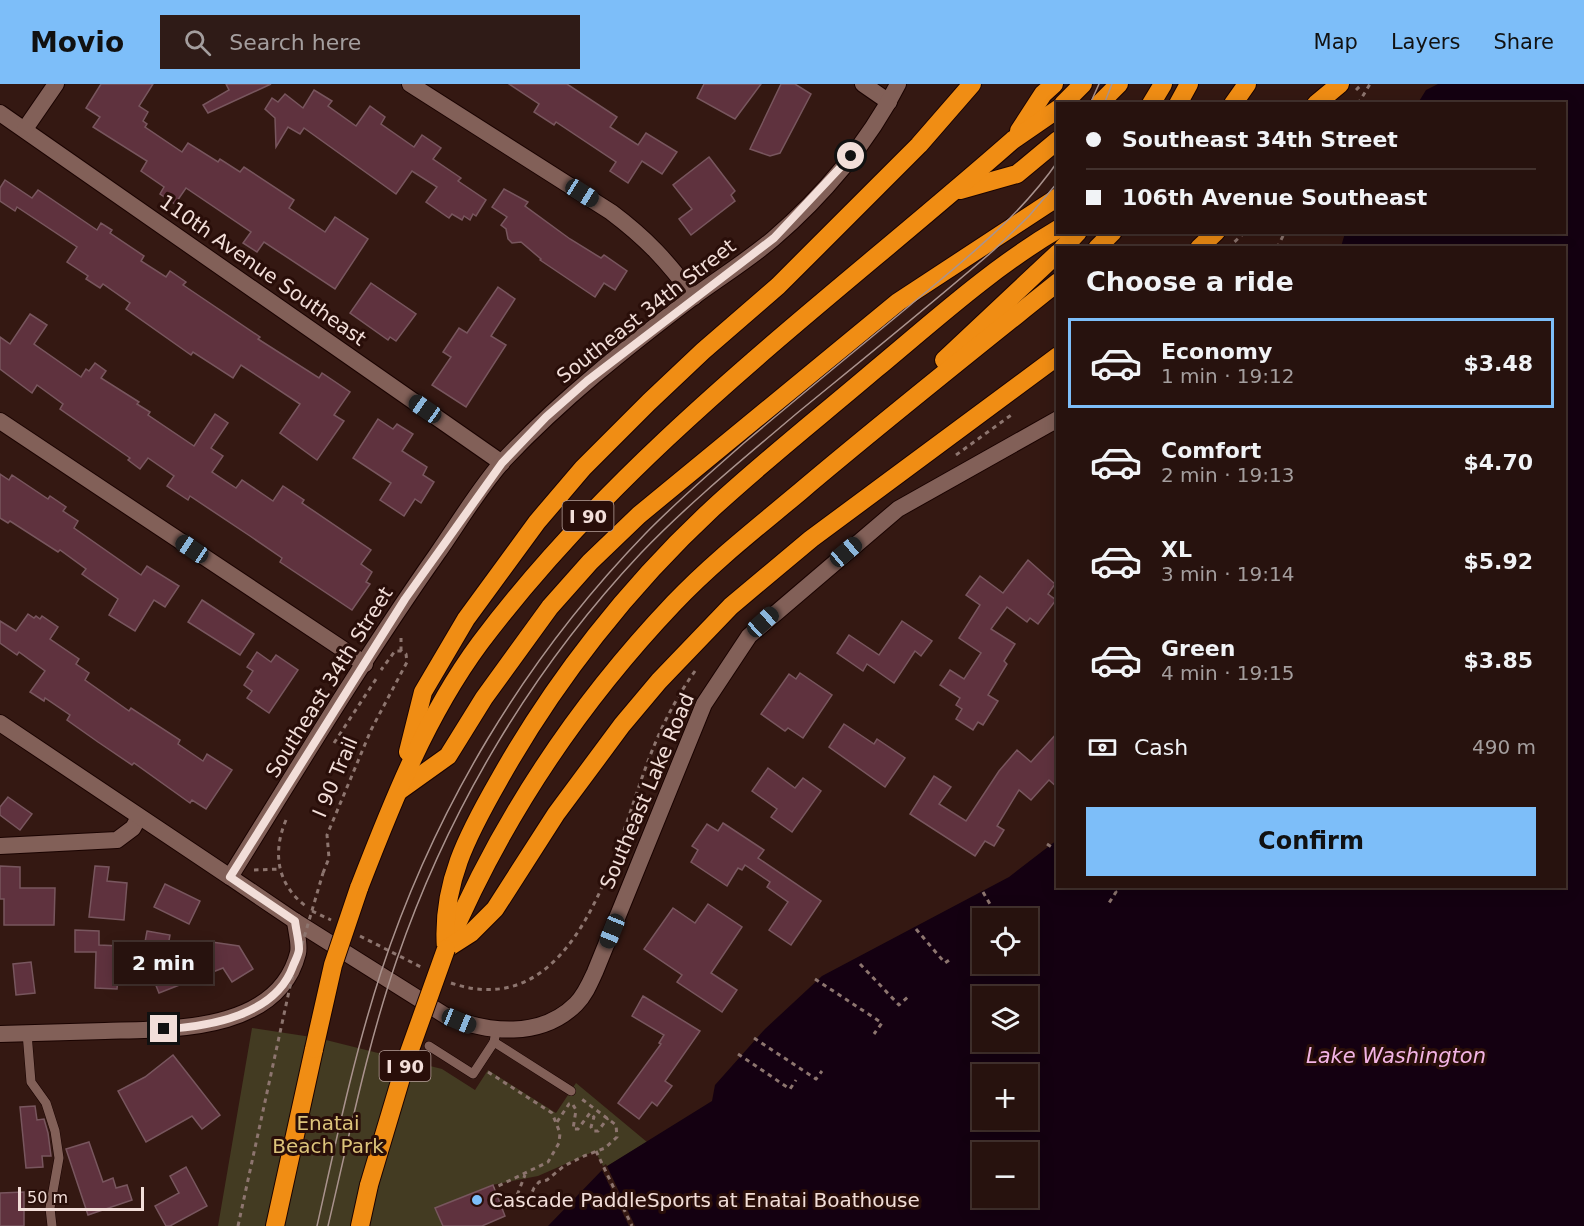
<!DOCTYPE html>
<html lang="en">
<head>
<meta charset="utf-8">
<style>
	body { margin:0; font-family:"DejaVu Sans",sans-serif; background:#2f1b17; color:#f1f3f6; height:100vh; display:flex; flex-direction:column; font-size:22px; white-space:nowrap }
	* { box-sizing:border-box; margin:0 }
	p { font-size:20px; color:#a49e9e }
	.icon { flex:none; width:33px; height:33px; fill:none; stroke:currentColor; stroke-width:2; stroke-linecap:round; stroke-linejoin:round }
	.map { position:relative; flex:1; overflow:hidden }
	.side { position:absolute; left:1056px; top:162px; width:510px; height:642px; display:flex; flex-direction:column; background:#27120e; border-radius:0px; box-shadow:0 3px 15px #0003,0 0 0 2px #43322e }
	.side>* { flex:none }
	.hud { position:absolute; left:1056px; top:18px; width:510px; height:132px; border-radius:0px; box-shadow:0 3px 15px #0003,0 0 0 2px #43322e; display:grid; align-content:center; height:132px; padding:0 30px; background:#27120e }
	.fabs { position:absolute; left:972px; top:824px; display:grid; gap:12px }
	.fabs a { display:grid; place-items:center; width:66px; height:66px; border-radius:0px; background:#27120e; box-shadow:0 3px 15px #0003,0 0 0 2px #43322e; font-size:30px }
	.scale { position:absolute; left:18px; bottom:15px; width:126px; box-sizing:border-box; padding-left:6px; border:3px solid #f2ded9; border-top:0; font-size:16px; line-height:21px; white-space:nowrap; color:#f2ded9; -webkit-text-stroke:4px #290e09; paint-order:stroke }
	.end { position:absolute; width:27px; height:27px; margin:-14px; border:8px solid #f2ded9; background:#111; box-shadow:0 0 0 3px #111 }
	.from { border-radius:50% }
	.bubble { position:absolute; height:42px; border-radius:0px; background:#27120e; box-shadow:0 3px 15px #0003,0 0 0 2px #43322e; font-size:20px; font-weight:600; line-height:42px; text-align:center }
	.car { position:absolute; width:18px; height:36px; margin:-18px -9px; border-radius:8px; box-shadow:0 0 4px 2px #0007; background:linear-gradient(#222 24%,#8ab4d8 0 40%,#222 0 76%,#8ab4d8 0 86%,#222 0) }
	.hud b { display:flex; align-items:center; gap:21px; height:57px; font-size:22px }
	.hud b+b { border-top:2px solid #43322e }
	.hud i { width:15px; height:15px; background:#f1f3f6 }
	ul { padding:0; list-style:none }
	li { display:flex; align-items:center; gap:18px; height:90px; margin:0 12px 9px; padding:0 18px; border:3px solid transparent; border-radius:0px }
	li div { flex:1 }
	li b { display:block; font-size:22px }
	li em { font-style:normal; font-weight:600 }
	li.selected { border-color:#7dbef9 }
	li>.icon { width:54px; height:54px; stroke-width:1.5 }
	h2 { padding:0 30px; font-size:27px; line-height:72px }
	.pay { display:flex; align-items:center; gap:15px; height:66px; padding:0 30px; font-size:22px }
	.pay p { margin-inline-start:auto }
	.action { display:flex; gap:12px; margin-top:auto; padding:12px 30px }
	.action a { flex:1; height:69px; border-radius:0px; background:#7dbef9; color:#111; font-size:24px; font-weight:600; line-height:69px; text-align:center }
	header { display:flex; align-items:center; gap:36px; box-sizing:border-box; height:84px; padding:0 30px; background:#7dbef9; color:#111 }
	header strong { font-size:28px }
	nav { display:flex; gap:33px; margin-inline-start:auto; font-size:21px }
	.search { width:420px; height:54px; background:#2f1b17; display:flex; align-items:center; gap:15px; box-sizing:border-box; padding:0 21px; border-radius:0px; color:#a49e9e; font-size:22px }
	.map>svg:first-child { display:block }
</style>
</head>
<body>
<header>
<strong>Movio</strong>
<div class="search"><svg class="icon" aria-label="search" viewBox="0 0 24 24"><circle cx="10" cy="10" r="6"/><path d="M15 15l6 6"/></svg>Search here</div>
<nav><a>Map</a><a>Layers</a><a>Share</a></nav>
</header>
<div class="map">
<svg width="1584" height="1142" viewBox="0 0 1584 1142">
	<rect width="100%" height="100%" fill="#341812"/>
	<polygon fill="#433b22" points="252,944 318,954 442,985 475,1006 488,986 556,1029 576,999 647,1058 604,1084 595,1067 538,1092 492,1101 436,1124 443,1142 218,1142"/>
	<path fill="#140011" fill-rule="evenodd" d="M1438,0H1584V1142H548L604,1084L712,1017L715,1001L765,945L822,892L1009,793L1057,756L1058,802H1564V164L1341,163L1345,149L1564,148V20L1418,19L1426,6ZM982,834H1028V879H982ZM982,912H1028V957H982ZM982,990H1028V1035H982ZM982,1068H1028V1113H982Z"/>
	<polygon fill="#341812" points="606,1080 635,1142 629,1142 601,1084"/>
	<g fill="#5f323e" stroke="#78565e" stroke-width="1.5">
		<polygon points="101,0 153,0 139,22 148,28 143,37 147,40 145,43 182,68 188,59 218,78 220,75 240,88 244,83 294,116 289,124 325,148 335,133 368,155 335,205 264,158 257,168 243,159 251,148 186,104 175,120 160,110 164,103 141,87 147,77 93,43 100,33 86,24"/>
		<polygon points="226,0 271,0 208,29 203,21 229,6"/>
		<polygon points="509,0 567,0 617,33 610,43 638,61 646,49 677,68 662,90 642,77 628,99 610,87 616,78 556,38 554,41 534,28 539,20"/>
		<polygon points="704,0 761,0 735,35 697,14"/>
		<polygon points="781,0 795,0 811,10 780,69 770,72 750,65"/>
		<polygon points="314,6 332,17 328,22 356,42 370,22 385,33 381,40 414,63 422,51 441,64 433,75 461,94 458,97 486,116 476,132 473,130 470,136 464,132 462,136 452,130 449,134 426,118 437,103 412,87 396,110 304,44 300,50 288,43 276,63 275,34 265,25 272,14 278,18 285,10 303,24"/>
		<polygon points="709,73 735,107 731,111 735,117 691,151 679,135 692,125 673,101"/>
		<polygon points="5,96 32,114 38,106 97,146 101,139 112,146 110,149 144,172 141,177 166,193 170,187 186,198 183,201 260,253 258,255 319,294 322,289 350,308 334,331 344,337 317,376 280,349 300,320 241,281 233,294 193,268 191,271 126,225 130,219 103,200 100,204 86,195 88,192 67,178 77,163 17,123 15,127 0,117 0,104"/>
		<polygon points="504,105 528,118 525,122 570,155 601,174 604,171 627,187 615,206 604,199 595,213 540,176 541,175 521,158 512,159 508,155 506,145 501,141 507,133 492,123"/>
		<polygon points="371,199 416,230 396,257 390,253 388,256 350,229"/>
		<polygon points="498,203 515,215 491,252 506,261 466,323 432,301 451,273 443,268 459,244 467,249"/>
		<polygon points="30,230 47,241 34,260 81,293 86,285 89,287 95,279 106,287 101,294 139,318 137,320 150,328 148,331 194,362 215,330 228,339 211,364 223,372 212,388 236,404 242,396 273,417 283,402 304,416 302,419 371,466 361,480 372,488 366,498 370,500 352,526 280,478 282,474 250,452 190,412 188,416 167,402 174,392 148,374 140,385 128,376 130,374 60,325 63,320 37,301 32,309 0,285 0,253 10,260"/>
		<polygon points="378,335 393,345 397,340 413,350 402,367 427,383 423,391 434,398 421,419 415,415 404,432 380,416 391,399 353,374"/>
		<polygon points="0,390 9,396 12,391 48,415 50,412 66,423 63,427 78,437 74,444 141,491 147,482 179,502 165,523 154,516 135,547 109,531 118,515 82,490 86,485 60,466 58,468 10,437 8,439 0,434"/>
		<polygon points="1028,476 1055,500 1048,510 1056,516 1038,540 1030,534 1027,538 1007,523 991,545 1015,560 1004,577 1007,580 988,611 998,617 983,641 978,638 973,646 956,635 962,625 956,621 960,614 940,601 950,586 964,595 981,569 959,554 980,521 966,511 980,492 1003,509"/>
		<polygon points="202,516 254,550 240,571 188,538"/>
		<polygon points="28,530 34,534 36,532 40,535 42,532 58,543 50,555 79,575 76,580 89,589 85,596 129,627 131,624 180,656 178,660 203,677 207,670 232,686 206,725 192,716 190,719 134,679 132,681 98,658 67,636 70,631 45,614 44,617 30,608 45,587 19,568 17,571 0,559 0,537 16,547"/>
		<polygon points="902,537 932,557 921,572 915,567 894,599 867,580 863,587 837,569 849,551 879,571"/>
		<polygon points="257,568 271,578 276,571 298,586 269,629 247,614 252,607 244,601 253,587 247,583"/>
		<polygon points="800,589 832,611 803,654 788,644 785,647 761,630 789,590 796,595"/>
		<polygon points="844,640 874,660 877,655 905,674 885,703 829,663"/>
		<polygon points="1058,648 1058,704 1049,696 1031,716 1019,706 997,742 1004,746 994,762 985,757 975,772 910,730 934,692 951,703 939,720 966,737 999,687 1017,666 1031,678"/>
		<polygon points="768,684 795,704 803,694 821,707 792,748 771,733 777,725 752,707"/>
		<polygon points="8,713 32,730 20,746 0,731 0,723"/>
		<polygon points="723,739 764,766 758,774 821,817 791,861 769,846 788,818 767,803 770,798 745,781 742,786 738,784 727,802 691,778 698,766 692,762 707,740 718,747"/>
		<polygon points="0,782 20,783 20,804 55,804 54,841 4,841 4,815 0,815"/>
		<polygon points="95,782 109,783 107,797 127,799 124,836 89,833"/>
		<polygon points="165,800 200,817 189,840 154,823"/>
		<polygon points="708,820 742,843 711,889 737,906 722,928 677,898 682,891 644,865 673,824 695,839"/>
		<polygon points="75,846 99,847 99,861 121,862 117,905 95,904 96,868 75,868"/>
		<polygon points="147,847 170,851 164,883 210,864 205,857 239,862 253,885 232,898 223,884 159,909 143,869"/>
		<polygon points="31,878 35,909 16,911 13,880"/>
		<polygon points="643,912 700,947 665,997 672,1002 657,1022 652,1018 639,1035 618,1019 661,960 659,959 664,951 632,932"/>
		<polygon points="173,971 220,1031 202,1045 192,1032 146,1058 118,1007 145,993"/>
		<polygon points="35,1022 37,1036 44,1035 48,1049 51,1072 42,1072 43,1083 26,1084 20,1023"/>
		<polygon points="89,1058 103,1098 113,1094 116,1104 127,1101 132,1116 88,1131 66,1065"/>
		<polygon points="186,1083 207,1122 170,1142 166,1142 155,1122 179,1109 170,1092"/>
		<polygon points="493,1101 505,1132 482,1142 443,1142 435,1124"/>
		<polygon points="24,1108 24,1142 0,1142 0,1109"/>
	</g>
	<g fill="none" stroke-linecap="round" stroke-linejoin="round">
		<g stroke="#1a0301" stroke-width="10">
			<g id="service">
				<polyline points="496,947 494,958 571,1007"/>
				<polyline points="27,949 31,998 46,1019 55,1047 59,1074 50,1124 52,1142"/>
				<polyline points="429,962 473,990 494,958"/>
			</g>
		</g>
		<g stroke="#1a0301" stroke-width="18">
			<g id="minor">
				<path d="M410,0L611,128C647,155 667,177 694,213"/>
				<polyline points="863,0 889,18"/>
				<polyline points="0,29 502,379"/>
				<polyline points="25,45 56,0"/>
				<polyline points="0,337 365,580"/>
				<polyline points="0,762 117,756 133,744 139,733"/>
				<path d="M230,793L295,837L446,932C488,949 541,955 576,920C585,911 590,899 595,888L704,620L749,552L898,425L1058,335"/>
				<path d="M0,950C35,949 70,948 105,947C170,945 278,949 298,869C300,860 296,847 295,837"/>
			</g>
		</g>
		<g stroke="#1a0301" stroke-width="18">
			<path id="tertiary" d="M0,639L230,793C297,685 364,574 437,470C458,440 481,401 505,375C562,315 626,264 692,214C719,194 747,177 773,155C822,113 869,58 898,0"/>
		</g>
		<g stroke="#1a0301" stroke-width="20">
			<g id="motorway">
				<polyline points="1063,20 1083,0"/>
				<polyline points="1099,20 1119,0"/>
				<polyline points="1151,20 1163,0"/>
				<polyline points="1178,20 1189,0"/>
				<polyline points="1233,20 1247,0"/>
				<polyline points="1316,20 1340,0"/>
				<polyline points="1019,47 1043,10 1054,0"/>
				<polyline points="960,106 1017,90 1058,56"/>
				<polyline points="1063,164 1078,148"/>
				<polyline points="1097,164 1113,148"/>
				<polyline points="1199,164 1216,148"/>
				<polyline points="944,276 1058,169"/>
				<polyline points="408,668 423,608 466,535 537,438 583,384 649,318 703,267 778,202 919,61 972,0"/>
				<polyline points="399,707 448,672 484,614 550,523 590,478 639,431 898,218 1058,113"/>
				<path d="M359,804C392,719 426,632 480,559C628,362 830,217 1013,56L1058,25"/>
				<path d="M447,863C501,736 579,619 674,519C713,478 758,443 801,407C885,336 972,267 1058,198"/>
				<path d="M446,865C441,800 468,750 499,696C555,596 629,502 713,424C765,376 822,331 876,285C935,236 992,184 1058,145"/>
				<polyline points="446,865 471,849 495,825 556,730 622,641 659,597 731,522 811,455 1058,272"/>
				<polyline points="275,1142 314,965"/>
				<polyline points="360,1142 369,1101"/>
			</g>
		</g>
		<g stroke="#8d756f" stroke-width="3" stroke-dasharray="4.5 4.5" stroke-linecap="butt">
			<polyline points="1356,6 1362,0"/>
			<polyline points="1358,20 1370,0"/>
			<polyline points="1228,164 1245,148"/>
			<polyline points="1277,164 1285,148"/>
			<polyline points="956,371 1014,329"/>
			<polyline points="401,567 401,554"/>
			<polyline points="334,659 378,592"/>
			<path d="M286,736C272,769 277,801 307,823"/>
			<polyline points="1047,760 1058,767"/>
			<polyline points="254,786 280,785"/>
			<polyline points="323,789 329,774 327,751 371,646 407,578 406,570 401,567 395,567 381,586"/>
			<polyline points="1108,802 1116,808 1109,819"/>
			<polyline points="983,808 998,834"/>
			<polyline points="312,827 331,836"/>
			<polyline points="916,845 945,879 952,874"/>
			<polyline points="360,852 421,883"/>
			<polyline points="860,880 899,921 909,912"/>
			<polyline points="815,895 882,939 874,950"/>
			<path d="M451,899C578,942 615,764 647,680C659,647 675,615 695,587"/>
			<polyline points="754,954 816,995 822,987"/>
			<polyline points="738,970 790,1005 796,996"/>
			<polyline points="488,988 552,1029 560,1049 559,1059 548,1078 494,1104"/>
			<polyline points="557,1038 569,1020 572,1019 576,1026 573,1045 578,1045 590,1029 594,1033 591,1043 593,1047 598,1047 608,1034"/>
			<polyline points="596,1067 632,1142"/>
			<polyline points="514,1119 525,1091"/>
			<polyline points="525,1124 534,1104 539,1098 547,1096 564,1082 584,1072 605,1064 617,1053 616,1041 579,1013"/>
		</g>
		<use href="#service" stroke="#826058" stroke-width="9"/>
		<use href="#minor" stroke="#826058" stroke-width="16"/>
		<use href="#tertiary" stroke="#826058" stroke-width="16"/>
		<use href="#motorway" stroke="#f08d14" stroke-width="18"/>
		<g stroke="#aa938e" stroke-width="1.5">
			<polyline points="1090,20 1099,0"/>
			<polyline points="1104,20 1112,0"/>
			<path d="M317,1142C336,1057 354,971 381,888C435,724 525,574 645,450C676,418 710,389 744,359C802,310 861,262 920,213C969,172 1021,131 1058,77"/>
			<path d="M328,1142C349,1053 367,962 397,875C449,724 532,585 641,469C689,419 743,375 796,330C862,276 929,222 994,166L1029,132L1058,98"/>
		</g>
		<g stroke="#1a0301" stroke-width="20" stroke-linecap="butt">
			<g id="motorway-bridge">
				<polyline points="314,965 333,881 359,804"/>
				<polyline points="369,1101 407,974 446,865"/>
			</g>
		</g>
		<polyline stroke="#8d756f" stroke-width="3" stroke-dasharray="4.5 4.5" stroke-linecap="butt" points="238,1142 291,898 323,789"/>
		<use href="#motorway-bridge" stroke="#f08d14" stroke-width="18"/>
	</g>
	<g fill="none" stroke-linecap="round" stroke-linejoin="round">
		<path stroke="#f2ded9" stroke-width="8" d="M164,945C209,943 276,931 293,882C295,877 299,870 299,865C299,856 296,846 295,837L230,793L405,515L502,379L546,333L587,297L774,154L851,72"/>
	</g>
	<circle fill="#7dbef9" stroke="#290e09" stroke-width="2" cx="477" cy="1116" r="6"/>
	<g text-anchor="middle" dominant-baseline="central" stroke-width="6" stroke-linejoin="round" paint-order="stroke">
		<g fill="#290e09" stroke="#b6a09b" stroke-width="1.5">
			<rect x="562.5" y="417" width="51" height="30" rx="4.5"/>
			<rect x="379.5" y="967" width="51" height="30" rx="4.5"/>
		</g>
		<g font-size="18" font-weight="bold" fill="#f2ded9">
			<text x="588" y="432">I 90</text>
			<text x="405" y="982">I 90</text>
		</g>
		<g font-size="20" fill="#f2ded9" stroke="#290e09">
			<text transform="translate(263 186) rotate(35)">110th Avenue Southeast</text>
			<text transform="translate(646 227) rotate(-38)">Southeast 34th Street</text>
			<text transform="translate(329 598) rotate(-58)">Southeast 34th Street</text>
			<text transform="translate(335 693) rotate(-67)">I 90 Trail</text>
			<text transform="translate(647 707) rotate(-67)">Southeast Lake Road</text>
		</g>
		<g font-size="20" fill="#ddc47b" stroke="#290e09">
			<text x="328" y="1039">Enatai<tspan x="328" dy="23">Beach Park</tspan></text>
		</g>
		<g font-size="20" fill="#f2ded9" stroke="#290e09" text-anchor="start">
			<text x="489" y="1116">Cascade PaddleSports at Enatai Boathouse</text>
		</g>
		<g font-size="21" font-style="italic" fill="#f3b4e5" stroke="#290e09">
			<text x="1396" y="972">Lake Washington</text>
		</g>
	</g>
</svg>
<div class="fabs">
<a><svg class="icon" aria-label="locate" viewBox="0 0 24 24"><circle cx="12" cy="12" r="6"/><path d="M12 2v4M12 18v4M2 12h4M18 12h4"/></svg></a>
<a><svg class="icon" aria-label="layers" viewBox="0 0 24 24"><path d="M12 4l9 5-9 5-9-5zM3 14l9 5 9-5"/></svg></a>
<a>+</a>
<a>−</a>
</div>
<div class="scale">50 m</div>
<i class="end from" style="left:851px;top:72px"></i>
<i class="end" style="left:164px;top:945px"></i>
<div class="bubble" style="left:114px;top:858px;width:99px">2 min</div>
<i class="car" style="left:582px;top:109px;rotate:122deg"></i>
<i class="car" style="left:425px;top:325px;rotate:305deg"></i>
<i class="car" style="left:192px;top:465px;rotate:304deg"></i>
<i class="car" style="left:846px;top:468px;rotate:50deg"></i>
<i class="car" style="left:763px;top:538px;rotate:48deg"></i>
<i class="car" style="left:612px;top:847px;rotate:202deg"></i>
<i class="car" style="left:459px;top:937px;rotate:112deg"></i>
<div class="hud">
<b><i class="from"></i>Southeast 34th Street</b>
<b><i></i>106th Avenue Southeast</b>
</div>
<section class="side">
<h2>Choose a ride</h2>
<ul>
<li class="selected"><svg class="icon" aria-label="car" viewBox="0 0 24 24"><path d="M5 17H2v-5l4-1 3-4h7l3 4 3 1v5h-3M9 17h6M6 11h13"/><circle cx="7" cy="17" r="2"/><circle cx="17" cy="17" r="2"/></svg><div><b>Economy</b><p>1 min · 19:12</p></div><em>$3.48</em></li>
<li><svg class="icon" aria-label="car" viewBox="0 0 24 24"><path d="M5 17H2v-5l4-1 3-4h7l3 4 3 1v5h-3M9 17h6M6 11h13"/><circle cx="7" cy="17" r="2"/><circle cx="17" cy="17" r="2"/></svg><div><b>Comfort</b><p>2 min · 19:13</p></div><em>$4.70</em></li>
<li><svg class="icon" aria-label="car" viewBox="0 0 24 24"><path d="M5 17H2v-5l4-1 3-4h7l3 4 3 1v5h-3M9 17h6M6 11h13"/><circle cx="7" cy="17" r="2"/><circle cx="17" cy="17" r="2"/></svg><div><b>XL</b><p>3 min · 19:14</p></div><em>$5.92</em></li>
<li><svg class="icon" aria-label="car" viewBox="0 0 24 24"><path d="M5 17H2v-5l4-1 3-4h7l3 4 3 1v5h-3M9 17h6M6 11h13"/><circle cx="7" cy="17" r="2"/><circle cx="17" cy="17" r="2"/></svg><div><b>Green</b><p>4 min · 19:15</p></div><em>$3.85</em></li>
</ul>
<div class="pay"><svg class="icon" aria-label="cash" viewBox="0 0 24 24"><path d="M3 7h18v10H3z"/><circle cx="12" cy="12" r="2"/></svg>Cash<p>490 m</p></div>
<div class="action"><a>Confirm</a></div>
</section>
</div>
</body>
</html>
